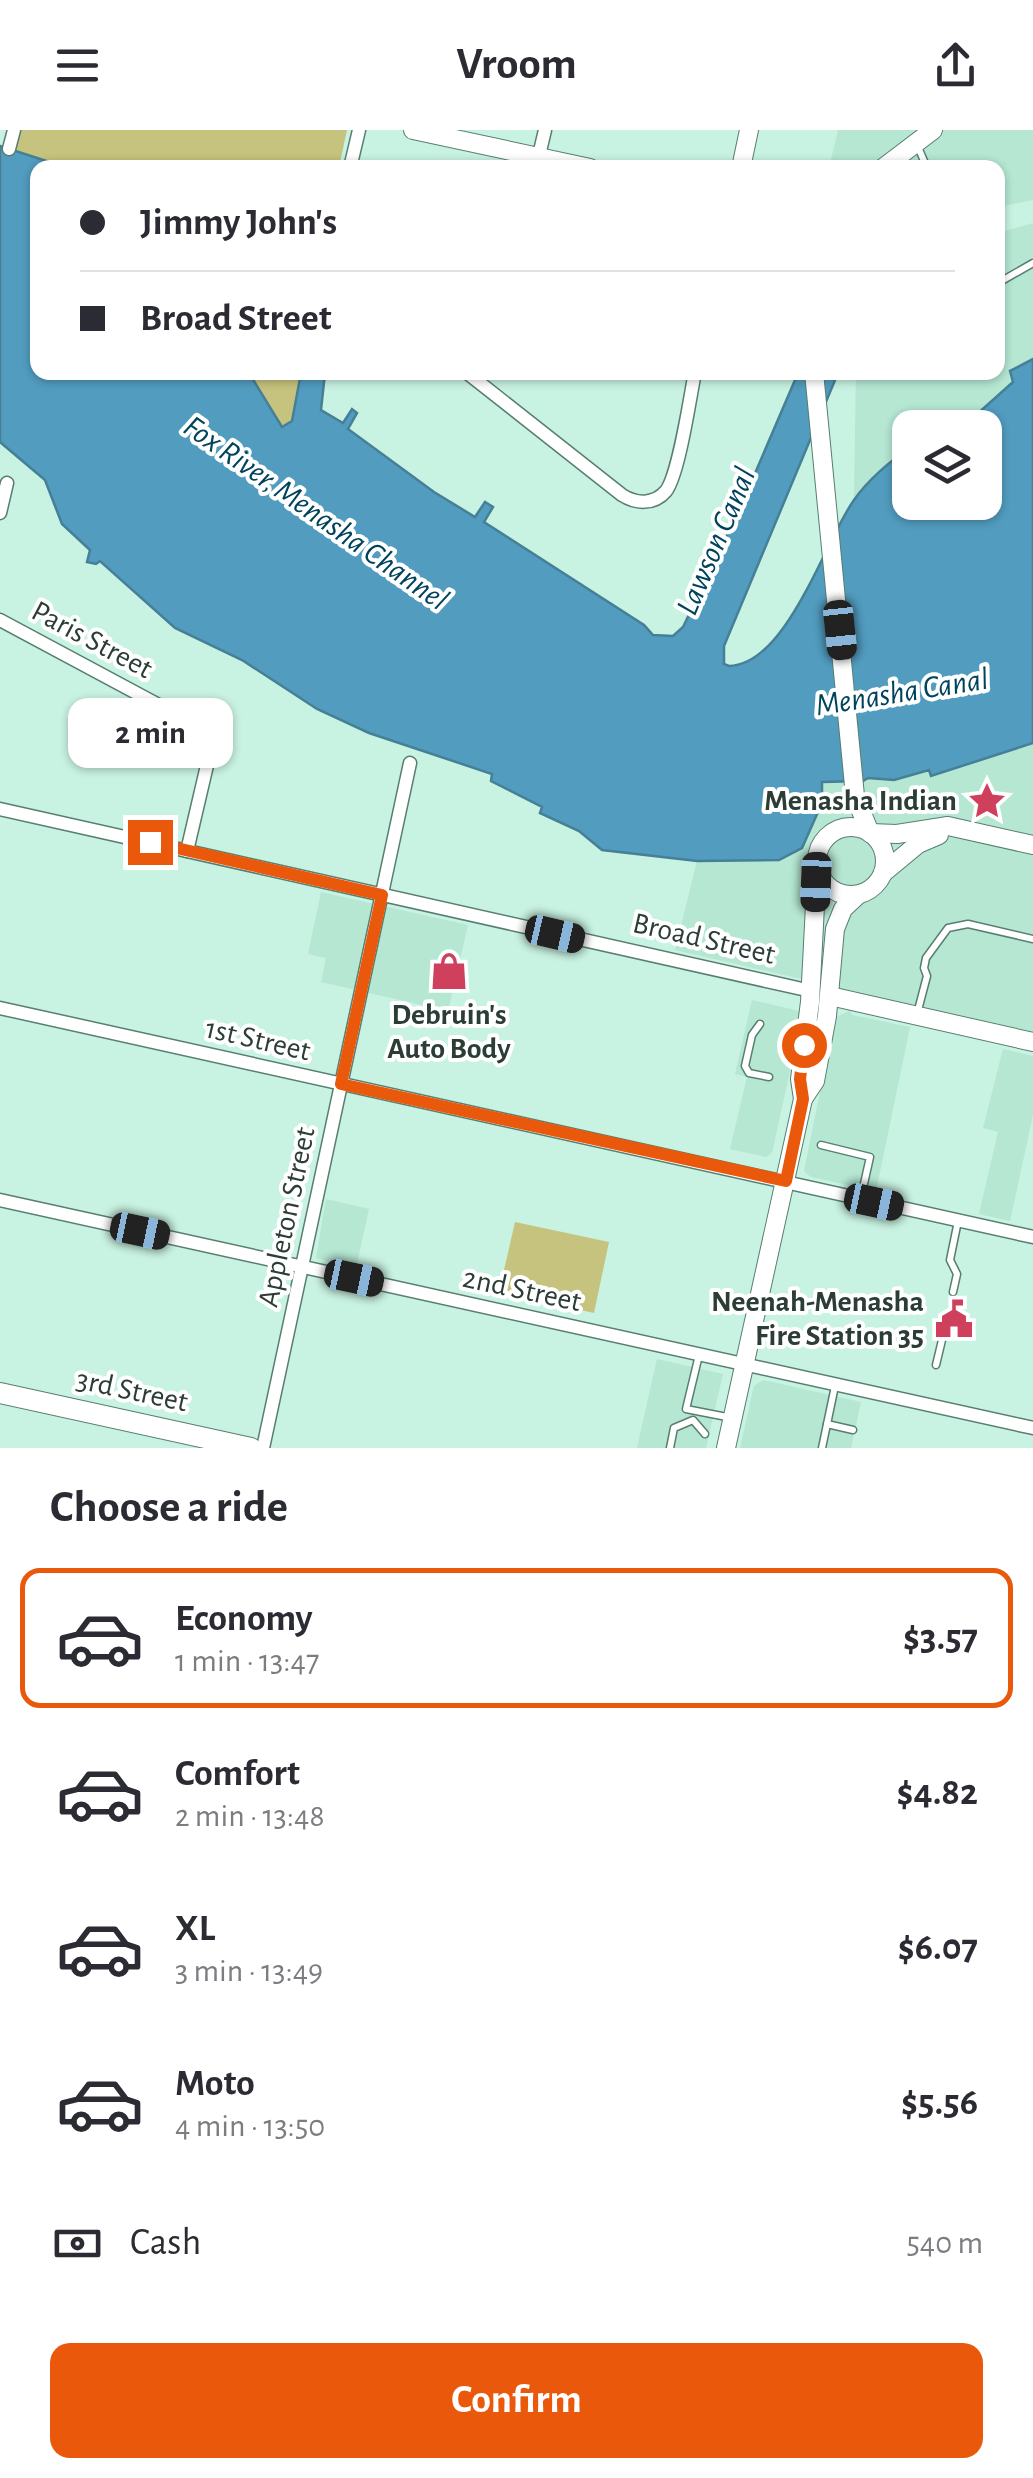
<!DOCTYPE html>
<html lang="en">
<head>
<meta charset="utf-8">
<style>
	body { margin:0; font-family:"Alegreya Sans",sans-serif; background:#f7f7f7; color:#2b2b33; height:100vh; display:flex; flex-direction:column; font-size:38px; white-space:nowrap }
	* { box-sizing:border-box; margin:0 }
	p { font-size:32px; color:#7c7c81 }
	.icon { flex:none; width:55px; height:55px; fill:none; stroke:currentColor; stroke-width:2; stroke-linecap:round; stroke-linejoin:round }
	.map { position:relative; height:1318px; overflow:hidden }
	.details { display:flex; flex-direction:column; background:#fff; flex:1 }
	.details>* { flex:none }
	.banner { position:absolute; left:30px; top:30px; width:975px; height:220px; border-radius:20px; box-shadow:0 2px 8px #0004; display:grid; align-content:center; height:220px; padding:0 50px; background:#fff }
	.controls { position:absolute; left:892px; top:280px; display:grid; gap:20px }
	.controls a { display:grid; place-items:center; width:110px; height:110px; border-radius:20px; background:#fff; box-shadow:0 2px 8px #0004; font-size:50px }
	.end { position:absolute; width:45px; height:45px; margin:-22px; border:12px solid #ea580c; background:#fff; box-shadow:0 0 0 5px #fff }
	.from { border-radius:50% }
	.bubble { position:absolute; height:70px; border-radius:20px; background:#fff; box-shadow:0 2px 8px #0004; font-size:32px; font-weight:600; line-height:70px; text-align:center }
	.car { position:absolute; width:30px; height:60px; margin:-30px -15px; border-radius:12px; box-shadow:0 0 8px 2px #0007; background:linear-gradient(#222 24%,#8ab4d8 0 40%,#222 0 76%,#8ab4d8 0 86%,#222 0) }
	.banner b { display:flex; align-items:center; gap:35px; height:95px; font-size:38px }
	.banner b+b { border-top:2px solid #e1e1e2 }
	.banner i { width:25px; height:25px; background:#2b2b33 }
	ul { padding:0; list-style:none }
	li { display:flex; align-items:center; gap:30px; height:140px; margin:0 20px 15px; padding:0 30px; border:5px solid transparent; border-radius:20px }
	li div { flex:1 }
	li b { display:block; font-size:38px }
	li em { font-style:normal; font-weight:600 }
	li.current { border-color:#ea580c }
	li>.icon { width:90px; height:90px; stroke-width:1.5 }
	h2 { padding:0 50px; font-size:45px; line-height:120px }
	.pay { display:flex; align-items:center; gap:25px; height:110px; padding:0 50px; font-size:38px }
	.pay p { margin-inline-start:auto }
	.button { display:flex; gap:20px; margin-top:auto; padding:20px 50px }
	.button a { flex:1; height:115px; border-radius:20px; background:#ea580c; color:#fff; font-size:40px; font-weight:600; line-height:115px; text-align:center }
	header { display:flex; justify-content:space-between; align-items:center; height:130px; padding:0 50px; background:#fff; font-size:45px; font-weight:600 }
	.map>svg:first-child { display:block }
</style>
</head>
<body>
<header><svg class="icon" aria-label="menu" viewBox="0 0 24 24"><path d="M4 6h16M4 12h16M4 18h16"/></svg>Vroom<svg class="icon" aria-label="share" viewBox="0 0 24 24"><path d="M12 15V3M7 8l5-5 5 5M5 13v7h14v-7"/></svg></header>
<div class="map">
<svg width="1033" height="1318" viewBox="0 0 1033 1318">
	<rect width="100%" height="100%" fill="#c8f2e1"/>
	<g fill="#b5e7d3">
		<polygon points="838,0 1033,0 1033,70 998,77 998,38 829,38"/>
		<polygon points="1033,93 1033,229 1010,241 1013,252 975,286 948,297 910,298 910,318 854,368 856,243 998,242 998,103"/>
		<polygon points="1033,613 1033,902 675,820 697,731 779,730 802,718 822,652 868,648 894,650 929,640 931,646"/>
		<polygon points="321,762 468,795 448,881 321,852 326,828 308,824"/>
		<polygon points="752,870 803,882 772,1023 766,1027 730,1019 747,947 735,944"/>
		<polygon points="850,880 852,885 910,897 876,1061 811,1047 804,1041 835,888"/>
		<polygon points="1003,919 1033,926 1033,985 1010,1091 979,1084 998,1002 983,998"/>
		<polygon points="326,1069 369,1079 356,1138 316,1128"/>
		<polygon points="657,1229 723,1244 706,1318 637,1318"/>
		<polygon points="763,1250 861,1272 851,1318 740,1318 754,1256"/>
	</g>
	<g fill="#c6c37e">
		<polygon points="20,0 347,0 339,37 65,37 16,22"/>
		<polygon points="249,243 301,243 292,291 282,297"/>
		<polygon points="515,1092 609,1112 594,1183 499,1162"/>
	</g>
	<path fill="#519cbf" stroke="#468096" stroke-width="2.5" d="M0,16L65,37L38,38V242L249,243L282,297L292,291L301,243H325L321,280L343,293L352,279L357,283L348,299L434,362L475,387L485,372L493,377L484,392L644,495L653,505L673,506L683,497L738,383L798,243H838L724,516V534L729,536C787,535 825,410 854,370C867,351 891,330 910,318V372H985V298L948,297L975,286L1013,252L1010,241L1033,229V613L931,646L929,640L894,650L868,648L863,651L822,652V673L802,718L779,730L697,731L602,720L579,701L540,683L542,677L491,651L492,644L369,603L317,579L242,530L175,498L100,431L96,434L87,432L90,420L62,394L45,350L0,312Z"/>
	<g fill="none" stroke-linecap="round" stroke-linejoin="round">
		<g stroke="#587e6f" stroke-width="9">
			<g id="lane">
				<polyline points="918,17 927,38"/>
				<polyline points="998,153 1033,133"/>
				<polyline points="917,884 927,846 924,838 926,828 948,798 968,794 1033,809"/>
				<polyline points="760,894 752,905 745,936 749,943 769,947"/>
				<polyline points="821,1015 870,1027 861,1067"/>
				<polyline points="953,1162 957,1144 950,1130 958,1091"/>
				<polyline points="699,1225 686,1279 732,1288"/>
				<polyline points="936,1235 942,1210"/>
				<polyline points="827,1294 853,1300"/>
				<polyline points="670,1318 674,1298 693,1290 705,1304"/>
				<polyline points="822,1318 835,1256"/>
			</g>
		</g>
		<g stroke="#587e6f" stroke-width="15">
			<g id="street">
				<polyline points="9,19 14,0"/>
				<polyline points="350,38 359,0"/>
				<polyline points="536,38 545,0"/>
				<path d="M466,242L622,365C636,374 654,375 666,361C679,344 690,267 695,242"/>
				<polyline points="0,383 7,353"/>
				<polyline points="0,490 211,603 212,614 187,721"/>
				<polyline points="0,679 811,861"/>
				<polyline points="0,878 1033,1107"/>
				<polyline points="0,1070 1033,1298"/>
				<polyline points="263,1318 410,633"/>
			</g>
		</g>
		<g stroke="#587e6f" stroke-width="20">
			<g id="secondary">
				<polyline points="413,0 590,38"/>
				<polyline points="741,38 749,0"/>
				<polyline points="883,38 933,0"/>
				<polyline points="814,242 855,666 870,703 897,704 948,696 1033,715"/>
				<circle cx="851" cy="731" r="34"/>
				<polyline points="883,743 918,714 939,705"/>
				<polyline points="830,866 1033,912"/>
				<polyline points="803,969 815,951 827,886 835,799 843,779 858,765"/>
				<polyline points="726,1318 803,969 800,949 810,872 817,737"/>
			</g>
		</g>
		<g stroke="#587e6f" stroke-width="22">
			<polyline id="primary" points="0,1263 251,1318"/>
		</g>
		<use href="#lane" stroke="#fff" stroke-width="6"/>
		<use href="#street" stroke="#fff" stroke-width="12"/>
		<use href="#secondary" stroke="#fff" stroke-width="18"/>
		<use href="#primary" stroke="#fff" stroke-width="20"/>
	</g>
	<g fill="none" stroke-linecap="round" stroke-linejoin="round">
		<polyline stroke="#ea580c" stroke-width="12" points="150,712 382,765 341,954 786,1051 803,969 800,949 804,915"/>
	</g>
	<defs>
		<g id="sight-bare" transform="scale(3)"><path d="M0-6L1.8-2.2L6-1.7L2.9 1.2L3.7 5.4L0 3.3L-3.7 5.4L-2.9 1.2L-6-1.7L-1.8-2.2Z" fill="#cf405d" stroke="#fff" stroke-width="2.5" paint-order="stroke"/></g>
		<g id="shop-bare" transform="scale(3)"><path d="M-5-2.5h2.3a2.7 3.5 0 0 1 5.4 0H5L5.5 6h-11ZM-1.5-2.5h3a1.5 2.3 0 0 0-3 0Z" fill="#cf405d" stroke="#fff" stroke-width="2.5" paint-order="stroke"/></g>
		<g id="civic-bare" transform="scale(3)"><path d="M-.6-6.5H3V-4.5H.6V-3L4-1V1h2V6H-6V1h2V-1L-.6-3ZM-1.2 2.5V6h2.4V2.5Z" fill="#cf405d" stroke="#fff" stroke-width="2.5" paint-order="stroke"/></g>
	</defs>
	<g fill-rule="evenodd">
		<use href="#sight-bare" x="987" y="671"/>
		<use href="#shop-bare" x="449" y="841"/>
		<use href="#civic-bare" x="954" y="1189"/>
	</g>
	<g text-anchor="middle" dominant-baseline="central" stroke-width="8" stroke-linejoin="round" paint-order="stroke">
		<g font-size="30" fill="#2c3d36" stroke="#fff">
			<text transform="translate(92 510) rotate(28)">Paris Street</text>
			<text transform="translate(704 809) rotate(13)">Broad Street</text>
			<text transform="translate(258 910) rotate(13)">1st Street</text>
			<text transform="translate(287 1087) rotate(-78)">Appleton Street</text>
			<text transform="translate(522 1160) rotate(12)">2nd Street</text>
			<text transform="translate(132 1261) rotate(12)">3rd Street</text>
		</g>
		<g font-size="30" font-weight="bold" fill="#2c3d36" stroke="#fff" text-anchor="end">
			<text x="957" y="671">Menasha Indian</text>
			<text x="449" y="885" text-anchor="middle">Debruin's<tspan x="449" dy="34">Auto Body</tspan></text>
			<text x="924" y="1172">Neenah-Menasha<tspan x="924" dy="34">Fire Station 35</tspan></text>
		</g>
		<g font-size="32" font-style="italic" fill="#00435c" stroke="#fff">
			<text transform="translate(316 383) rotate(35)">Fox River, Menasha Channel</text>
			<text transform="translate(716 411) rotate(-67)">Lawson Canal</text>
			<text transform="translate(902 562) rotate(-9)">Menasha Canal</text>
		</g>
	</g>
</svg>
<div class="controls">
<a><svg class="icon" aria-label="layers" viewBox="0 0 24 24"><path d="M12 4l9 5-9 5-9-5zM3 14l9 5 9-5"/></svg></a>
</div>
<i class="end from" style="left:804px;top:915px"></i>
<i class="end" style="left:150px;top:712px"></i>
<div class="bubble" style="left:68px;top:568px;width:165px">2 min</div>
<i class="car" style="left:840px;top:500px;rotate:174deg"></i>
<i class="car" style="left:816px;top:752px;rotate:182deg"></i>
<i class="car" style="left:555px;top:804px;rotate:103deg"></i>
<i class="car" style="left:874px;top:1072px;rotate:102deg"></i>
<i class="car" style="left:140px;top:1101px;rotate:102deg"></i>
<i class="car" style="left:354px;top:1148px;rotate:102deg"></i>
<div class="banner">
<b><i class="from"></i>Jimmy John's</b>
<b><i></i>Broad Street</b>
</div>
</div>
<section class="details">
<h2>Choose a ride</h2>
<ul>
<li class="current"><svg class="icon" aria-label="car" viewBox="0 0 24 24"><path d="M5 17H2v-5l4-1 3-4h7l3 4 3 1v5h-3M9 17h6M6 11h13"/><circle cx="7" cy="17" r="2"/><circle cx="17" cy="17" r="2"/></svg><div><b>Economy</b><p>1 min · 13:47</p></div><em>$3.57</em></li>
<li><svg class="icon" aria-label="car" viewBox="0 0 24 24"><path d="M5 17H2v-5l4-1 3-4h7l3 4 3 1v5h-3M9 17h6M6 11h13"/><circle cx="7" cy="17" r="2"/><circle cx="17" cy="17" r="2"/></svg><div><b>Comfort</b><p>2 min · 13:48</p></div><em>$4.82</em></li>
<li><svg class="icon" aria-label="car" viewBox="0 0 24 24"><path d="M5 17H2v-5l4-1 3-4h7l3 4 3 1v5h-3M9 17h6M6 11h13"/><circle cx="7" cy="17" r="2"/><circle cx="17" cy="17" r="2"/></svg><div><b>XL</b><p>3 min · 13:49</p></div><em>$6.07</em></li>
<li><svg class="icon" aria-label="car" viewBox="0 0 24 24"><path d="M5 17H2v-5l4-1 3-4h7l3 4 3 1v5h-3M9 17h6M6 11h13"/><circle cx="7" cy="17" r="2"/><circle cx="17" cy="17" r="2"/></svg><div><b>Moto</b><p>4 min · 13:50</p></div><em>$5.56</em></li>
</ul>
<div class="pay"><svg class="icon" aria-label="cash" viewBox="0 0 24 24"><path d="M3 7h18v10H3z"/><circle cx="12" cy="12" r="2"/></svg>Cash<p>540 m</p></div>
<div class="button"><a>Confirm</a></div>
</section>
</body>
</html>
